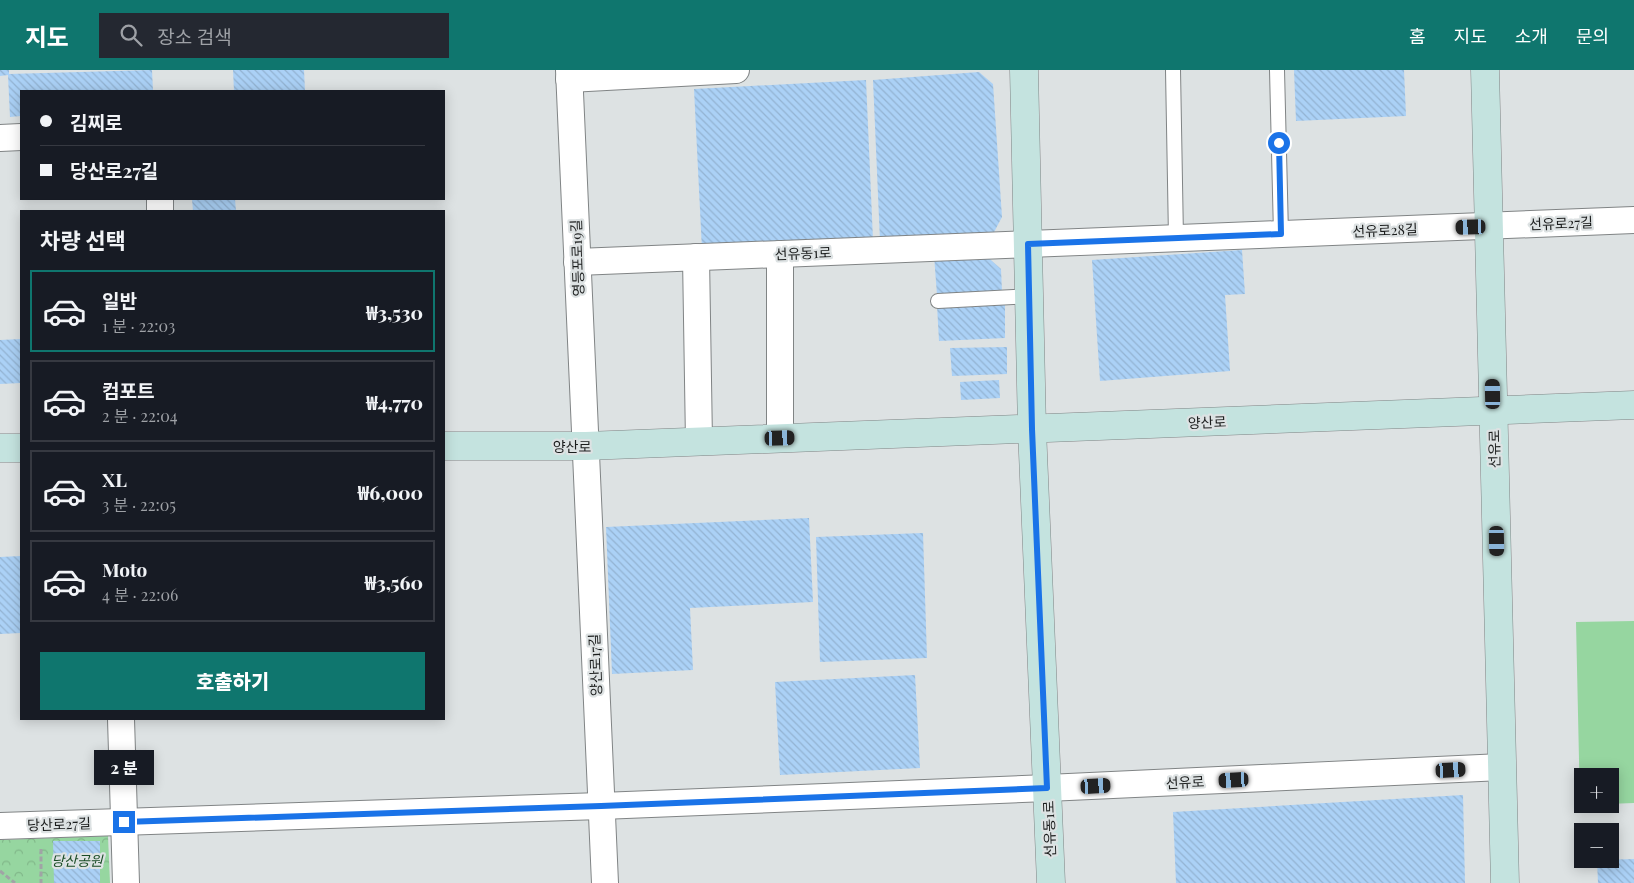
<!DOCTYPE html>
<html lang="ko">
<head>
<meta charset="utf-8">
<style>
	body { margin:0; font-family:"Playfair Display","Noto Sans KR",serif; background:#242831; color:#f1f3f6; height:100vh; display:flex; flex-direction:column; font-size:19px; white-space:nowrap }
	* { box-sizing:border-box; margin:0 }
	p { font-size:16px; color:#9ea1a6 }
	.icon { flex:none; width:28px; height:28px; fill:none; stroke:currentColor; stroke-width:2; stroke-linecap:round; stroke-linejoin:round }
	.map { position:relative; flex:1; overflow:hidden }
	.side { position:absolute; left:20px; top:140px; width:425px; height:510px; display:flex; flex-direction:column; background:#171b24; border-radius:0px; box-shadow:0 2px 12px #0003 }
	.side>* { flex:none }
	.hud { position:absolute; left:20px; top:20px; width:425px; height:110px; border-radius:0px; box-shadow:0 2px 12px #0003; display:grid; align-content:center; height:110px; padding:0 20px; background:#171b24 }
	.tools { position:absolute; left:1574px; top:698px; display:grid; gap:10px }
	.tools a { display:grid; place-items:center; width:45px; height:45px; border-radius:0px; background:#171b24; box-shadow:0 2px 12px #0003; font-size:25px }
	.end { position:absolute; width:22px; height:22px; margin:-11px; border:6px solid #1a73e8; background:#fff; box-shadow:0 0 0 2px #fff }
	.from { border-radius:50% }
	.bubble { position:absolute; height:35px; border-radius:0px; background:#171b24; box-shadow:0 2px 12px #0003; font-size:16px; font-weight:800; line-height:35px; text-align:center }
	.car { position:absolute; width:15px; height:30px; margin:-15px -8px; border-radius:6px; box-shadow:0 0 4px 1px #0007; background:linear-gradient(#222 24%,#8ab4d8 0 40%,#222 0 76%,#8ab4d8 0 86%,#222 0) }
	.hud b { display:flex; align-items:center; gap:18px; height:48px; font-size:19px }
	.hud b+b { border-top:1px solid #363941 }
	.hud i { width:12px; height:12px; background:#f1f3f6 }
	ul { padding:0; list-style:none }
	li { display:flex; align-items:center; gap:15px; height:82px; margin:0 10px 8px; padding:0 10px; border:2px solid #363941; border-radius:0px }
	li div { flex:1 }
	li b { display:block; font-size:19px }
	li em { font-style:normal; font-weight:800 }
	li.on { border-color:#0f766e }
	li>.icon { width:45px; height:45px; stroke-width:1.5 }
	h2 { padding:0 20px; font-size:22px; line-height:60px }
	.primary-button { display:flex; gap:10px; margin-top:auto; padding:10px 20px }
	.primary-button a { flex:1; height:58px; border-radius:0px; background:#0f766e; color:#fff; font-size:20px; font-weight:800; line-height:58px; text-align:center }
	header { display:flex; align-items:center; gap:30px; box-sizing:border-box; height:70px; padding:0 25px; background:#0f766e; color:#fff }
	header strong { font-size:24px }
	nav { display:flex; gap:28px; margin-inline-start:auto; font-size:18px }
	.search { width:350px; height:45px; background:#242831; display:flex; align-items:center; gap:12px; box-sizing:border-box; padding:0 18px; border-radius:0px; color:#9ea1a6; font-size:19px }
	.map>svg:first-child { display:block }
</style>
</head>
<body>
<header>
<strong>지도</strong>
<div class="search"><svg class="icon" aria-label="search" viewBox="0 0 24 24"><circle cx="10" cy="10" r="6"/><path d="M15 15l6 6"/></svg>장소 검색</div>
<nav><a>홈</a><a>지도</a><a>소개</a><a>문의</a></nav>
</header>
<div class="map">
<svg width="1634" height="813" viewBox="0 0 1634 813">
	<defs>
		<pattern id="park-crowns" width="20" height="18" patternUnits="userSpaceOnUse" patternTransform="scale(1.25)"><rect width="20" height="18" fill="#96d6a0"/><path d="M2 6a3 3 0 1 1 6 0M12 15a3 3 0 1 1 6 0" fill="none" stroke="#81b789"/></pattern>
		<pattern id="building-back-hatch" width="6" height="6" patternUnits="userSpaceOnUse" patternTransform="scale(1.25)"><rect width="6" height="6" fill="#abd1f6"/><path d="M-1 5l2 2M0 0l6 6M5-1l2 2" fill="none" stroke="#93b3d2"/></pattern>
	</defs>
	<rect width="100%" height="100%" fill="#dde2e3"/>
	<polygon fill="url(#park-crowns)" points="108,766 110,813 0,813 0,770"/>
	<path fill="#96d6a0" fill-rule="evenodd" d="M1634,551V733L1580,735L1576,552ZM1582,706H1610V734H1582Z"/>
	<g fill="url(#building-back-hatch)">
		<polygon points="0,0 9,0 9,4 152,0 153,21 21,21 21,46 10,47 8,5 0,6"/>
		<polygon points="233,0 304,0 305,21 234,21"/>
		<polygon points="1294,0 1404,0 1406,46 1296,51"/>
		<polygon points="979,2 993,14 1002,147 992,166 880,171 873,10"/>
		<polygon points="866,10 873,170 702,180 694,19"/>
		<polygon points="192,129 235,129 236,141 193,141"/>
		<polygon points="1242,180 1245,224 1225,225 1230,301 1100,311 1092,190"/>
		<polygon points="983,183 1001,199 1002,222 937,225 934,185"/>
		<polygon points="1005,232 1005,268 939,271 937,235"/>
		<polygon points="21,269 21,313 0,314 0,270"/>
		<polygon points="1007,277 1007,304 952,306 950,278"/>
		<polygon points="999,310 1000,328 961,330 960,312"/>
		<polygon points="809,448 813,532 690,538 693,600 612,604 606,457"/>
		<polygon points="923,463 927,588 820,592 816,467"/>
		<polygon points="21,486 21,563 0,564 0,487"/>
		<polygon points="915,605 920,698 780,705 775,612"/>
		<polygon points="1463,725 1465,813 1176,813 1173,742"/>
		<polygon points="53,771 100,771 100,813 54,813"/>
		<polygon points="1634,789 1634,813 1598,813 1597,790"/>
	</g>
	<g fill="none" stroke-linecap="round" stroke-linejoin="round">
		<g stroke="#808485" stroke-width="16">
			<g id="lane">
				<polyline points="1173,0 1176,168"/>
				<polyline points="1277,0 1281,164"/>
				<polyline points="938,231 1030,226"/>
			</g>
		</g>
		<g stroke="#808485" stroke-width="28">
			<g id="street">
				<polyline points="569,0 605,813"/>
				<polyline points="569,9 736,0"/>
				<polyline points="0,68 21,67"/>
				<polyline points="160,129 160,141"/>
				<polyline points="696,187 699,372"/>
				<polyline points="577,192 1634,150"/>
				<polyline points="780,368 780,184"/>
				<polyline points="121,649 126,813"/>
				<polyline points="0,756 601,736 1047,718 1502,697"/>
			</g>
		</g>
		<g stroke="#808485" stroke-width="29">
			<g id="secondary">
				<polyline points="1024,0 1032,359 1051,813"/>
				<polyline points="1485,0 1505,813"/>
				<polyline points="444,376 586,376 1634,335"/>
				<polyline points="0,378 21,378"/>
			</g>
		</g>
		<g stroke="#a0a4a5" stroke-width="3" stroke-dasharray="5 2.5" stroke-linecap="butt">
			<polyline points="41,779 41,813"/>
			<polyline points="0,801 15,813"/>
		</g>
		<use href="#lane" stroke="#fff" stroke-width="14"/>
		<use href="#street" stroke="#fff" stroke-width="26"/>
		<use href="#secondary" stroke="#c4e3df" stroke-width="28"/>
	</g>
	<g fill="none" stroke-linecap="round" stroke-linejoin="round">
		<polyline stroke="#1a73e8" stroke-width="6" points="124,752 601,736 1047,718 1032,359 1028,174 1281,164 1279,73"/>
	</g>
	<g text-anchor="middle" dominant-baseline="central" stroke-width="4.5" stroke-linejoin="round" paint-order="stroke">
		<g font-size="14" fill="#1b1d1d" stroke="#dde2e3">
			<text transform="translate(1561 153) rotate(-2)">선유로27길</text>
			<text transform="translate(1385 160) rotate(-2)">선유로28길</text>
			<text transform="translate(803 183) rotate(-2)">선유동1로</text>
			<text transform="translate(577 188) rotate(-92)">영등포로19길</text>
			<text transform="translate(1207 352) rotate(-2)">양산로</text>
			<text x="572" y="376">양산로</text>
			<text transform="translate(1494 379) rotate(-91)">선유로</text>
			<text transform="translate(595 595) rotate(-92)">양산로17길</text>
			<text transform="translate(1185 712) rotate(-3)">선유로</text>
			<text transform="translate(59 754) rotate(-2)">당산로27길</text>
			<text transform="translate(1049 759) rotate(-92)">선유동1로</text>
		</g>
		<g font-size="14" font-style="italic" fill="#194b25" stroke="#dde2e3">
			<text x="77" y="790">당산공원</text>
		</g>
	</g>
</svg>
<div class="tools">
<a>+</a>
<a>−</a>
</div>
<i class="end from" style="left:1279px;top:73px"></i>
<i class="end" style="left:124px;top:752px"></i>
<div class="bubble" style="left:94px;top:680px;width:60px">2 분</div>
<i class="car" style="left:1471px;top:157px;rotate:268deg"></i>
<i class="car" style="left:1493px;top:324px;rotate:359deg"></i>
<i class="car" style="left:780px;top:368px;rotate:88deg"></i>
<i class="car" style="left:1497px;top:471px;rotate:179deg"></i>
<i class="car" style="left:1451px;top:700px;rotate:87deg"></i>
<i class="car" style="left:1234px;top:710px;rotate:267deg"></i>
<i class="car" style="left:1096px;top:716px;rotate:87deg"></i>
<div class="hud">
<b><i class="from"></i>김찌로</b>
<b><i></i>당산로27길</b>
</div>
<section class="side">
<h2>차량 선택</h2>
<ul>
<li class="on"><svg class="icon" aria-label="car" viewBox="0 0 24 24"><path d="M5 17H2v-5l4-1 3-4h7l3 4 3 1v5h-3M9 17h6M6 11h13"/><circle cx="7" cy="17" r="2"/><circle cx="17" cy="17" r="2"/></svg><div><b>일반</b><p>1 분 · 22:03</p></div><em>₩3,530</em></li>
<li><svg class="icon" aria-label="car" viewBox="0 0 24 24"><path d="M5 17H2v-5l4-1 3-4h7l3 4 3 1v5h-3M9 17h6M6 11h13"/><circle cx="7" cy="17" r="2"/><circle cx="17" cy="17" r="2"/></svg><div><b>컴포트</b><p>2 분 · 22:04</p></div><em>₩4,770</em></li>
<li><svg class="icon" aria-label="car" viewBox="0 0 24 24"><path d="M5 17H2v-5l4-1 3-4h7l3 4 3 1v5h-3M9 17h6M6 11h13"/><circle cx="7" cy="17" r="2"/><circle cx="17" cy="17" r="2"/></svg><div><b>XL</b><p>3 분 · 22:05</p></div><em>₩6,000</em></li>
<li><svg class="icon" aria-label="car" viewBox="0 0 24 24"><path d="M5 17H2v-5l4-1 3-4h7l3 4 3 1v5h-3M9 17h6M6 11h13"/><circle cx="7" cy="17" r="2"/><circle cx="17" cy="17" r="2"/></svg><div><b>Moto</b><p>4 분 · 22:06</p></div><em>₩3,560</em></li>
</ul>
<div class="primary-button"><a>호출하기</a></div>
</section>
</div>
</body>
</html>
